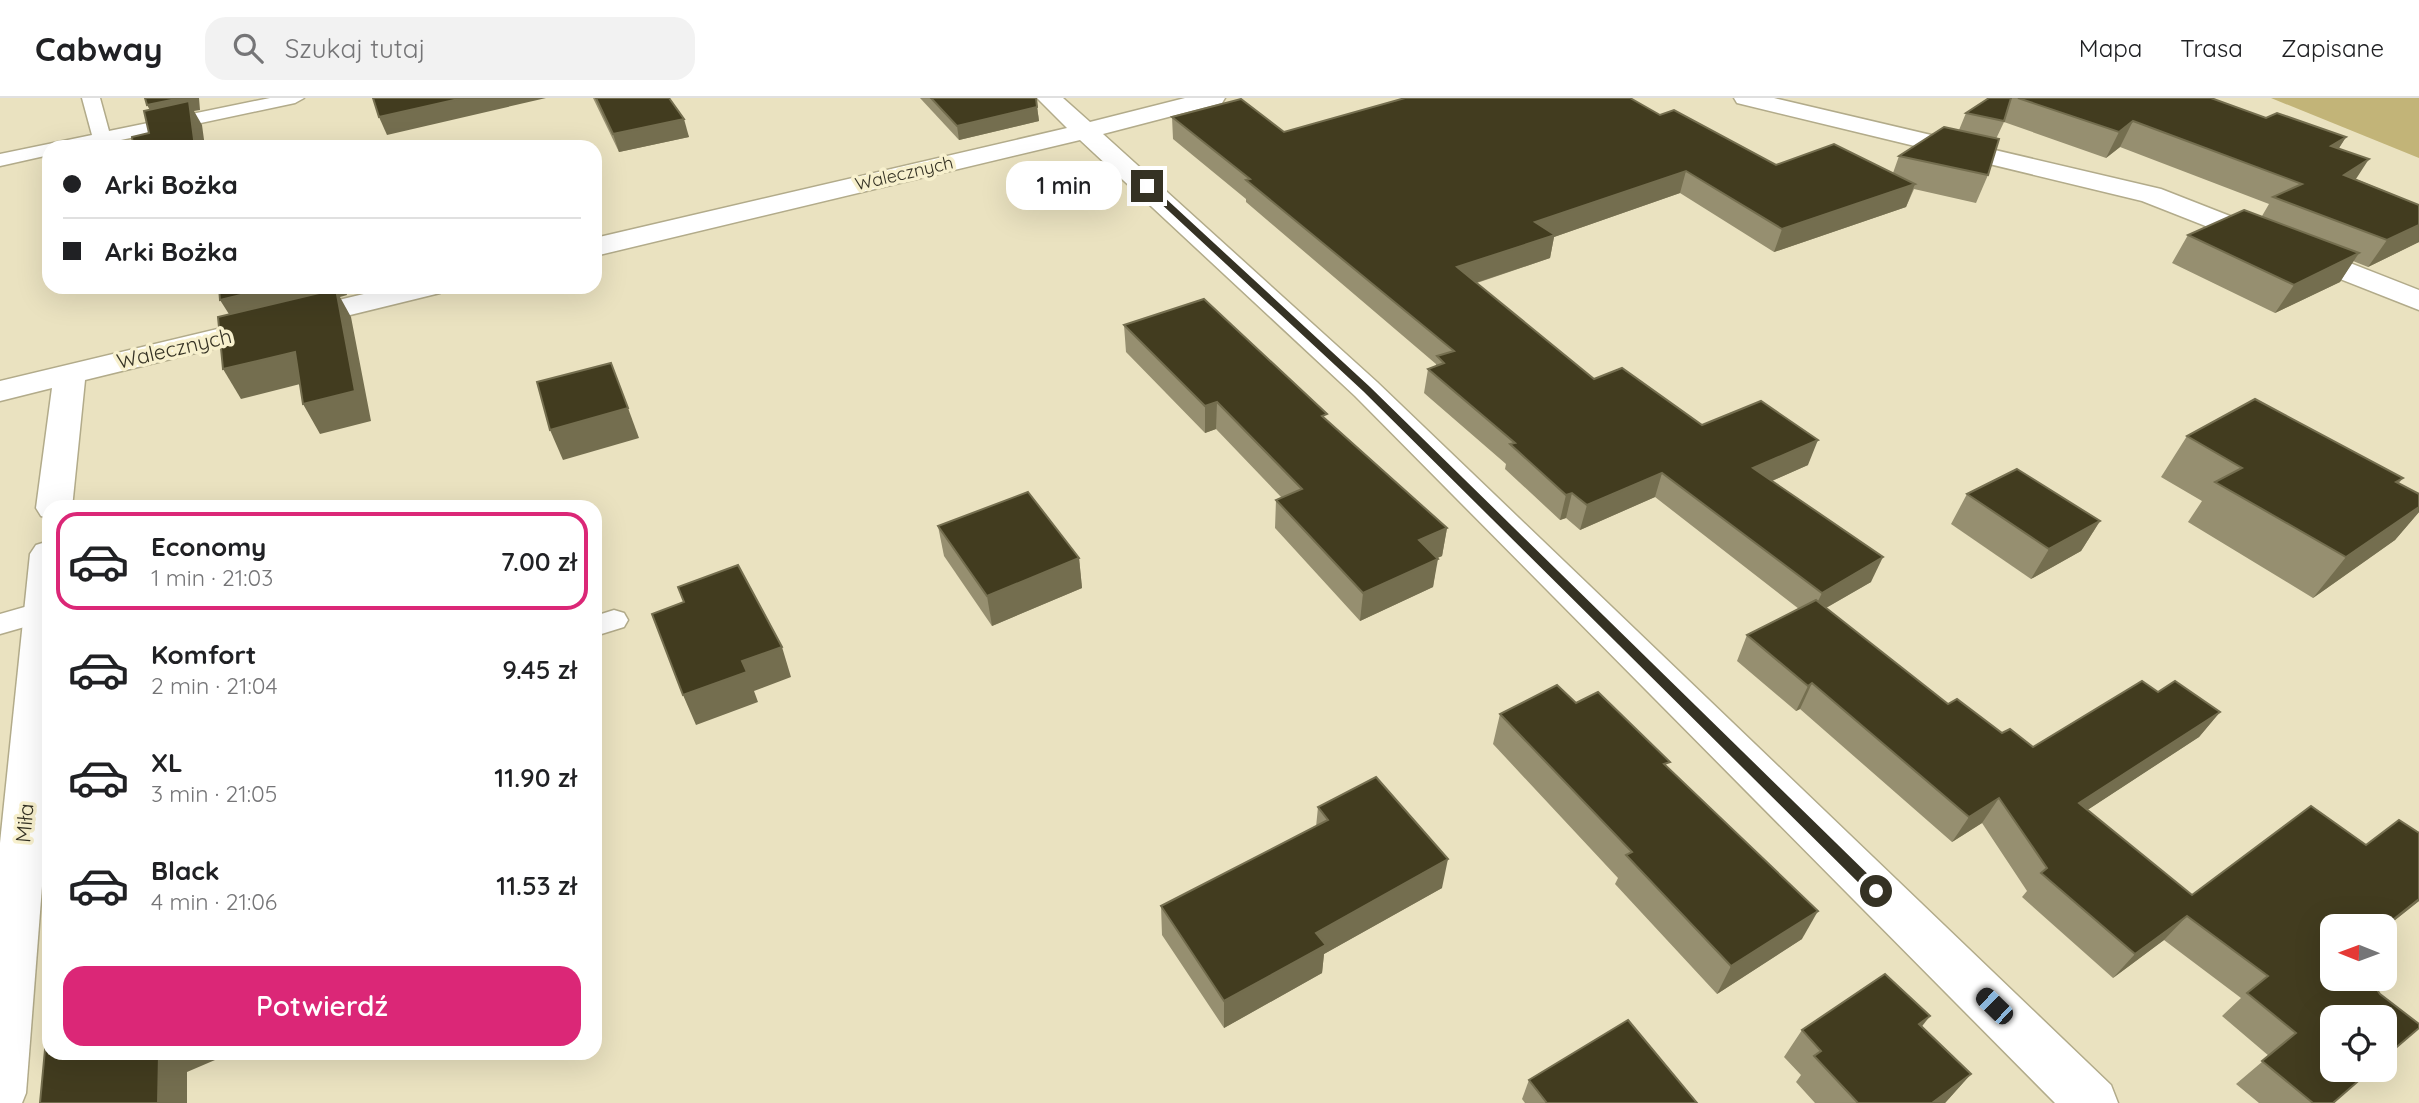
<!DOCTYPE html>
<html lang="pl">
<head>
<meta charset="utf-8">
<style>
	body { margin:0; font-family:Quicksand,sans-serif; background:#f2f2f2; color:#202124; height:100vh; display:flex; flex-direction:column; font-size:26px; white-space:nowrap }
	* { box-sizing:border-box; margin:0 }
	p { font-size:23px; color:#757577 }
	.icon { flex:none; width:38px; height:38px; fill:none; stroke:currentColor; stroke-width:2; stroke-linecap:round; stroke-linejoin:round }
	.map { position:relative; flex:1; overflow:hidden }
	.sheet { position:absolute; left:42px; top:402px; width:560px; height:560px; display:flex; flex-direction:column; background:#fff; border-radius:21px; box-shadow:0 7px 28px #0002 }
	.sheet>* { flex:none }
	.banner { position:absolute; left:42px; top:42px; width:560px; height:154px; border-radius:21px; box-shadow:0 7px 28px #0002; display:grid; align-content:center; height:154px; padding:0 21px; background:#fff }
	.needle { width:46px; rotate:271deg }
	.fabs { position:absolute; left:2320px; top:816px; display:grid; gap:14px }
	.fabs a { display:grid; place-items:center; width:77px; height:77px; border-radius:14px; background:#fff; box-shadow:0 7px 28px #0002; font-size:35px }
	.end { position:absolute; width:32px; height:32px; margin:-16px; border:9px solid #353224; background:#fff; box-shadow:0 0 0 4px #fff }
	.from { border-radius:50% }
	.bubble { position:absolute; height:49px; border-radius:21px; background:#fff; box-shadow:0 7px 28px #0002; font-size:23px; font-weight:600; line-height:49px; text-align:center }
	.car { position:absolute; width:21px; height:42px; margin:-21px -10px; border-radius:9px; box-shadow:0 0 5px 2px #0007; background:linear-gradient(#222 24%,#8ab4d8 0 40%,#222 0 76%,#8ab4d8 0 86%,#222 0) }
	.banner b { display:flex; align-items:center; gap:24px; height:66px; font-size:26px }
	.banner b+b { border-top:2px solid #e0e0e0 }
	.banner i { width:18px; height:18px; background:#202124 }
	ul { padding:12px 0 0; list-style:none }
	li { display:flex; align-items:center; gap:21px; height:98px; margin:0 14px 10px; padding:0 7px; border:4px solid transparent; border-radius:21px }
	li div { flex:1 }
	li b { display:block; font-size:26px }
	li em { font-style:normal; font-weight:600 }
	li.selected { border-color:#db2777 }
	li>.icon { width:63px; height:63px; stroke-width:1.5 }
	.primary-button { display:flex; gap:14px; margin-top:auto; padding:14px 21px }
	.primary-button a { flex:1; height:80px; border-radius:21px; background:#db2777; color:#fff; font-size:28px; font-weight:600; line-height:80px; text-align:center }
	header { display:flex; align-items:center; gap:42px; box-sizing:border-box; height:98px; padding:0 35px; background:#fff; border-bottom:2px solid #e0e0e0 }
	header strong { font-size:33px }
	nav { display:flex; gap:38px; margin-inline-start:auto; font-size:24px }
	.search { width:490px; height:63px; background:#f2f2f2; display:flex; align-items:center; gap:18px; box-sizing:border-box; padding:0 24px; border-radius:21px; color:#757577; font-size:26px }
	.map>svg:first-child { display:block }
</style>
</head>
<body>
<header>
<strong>Cabway</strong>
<div class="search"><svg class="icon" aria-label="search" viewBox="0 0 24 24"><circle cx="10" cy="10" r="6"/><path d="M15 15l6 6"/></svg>Szukaj tutaj</div>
<nav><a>Mapa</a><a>Trasa</a><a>Zapisane</a></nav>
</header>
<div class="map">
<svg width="2419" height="1005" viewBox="0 0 2419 1005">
	<rect width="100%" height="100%" fill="#eae2c0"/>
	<polygon fill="#c2b478" points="2271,0 2419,0 2419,60"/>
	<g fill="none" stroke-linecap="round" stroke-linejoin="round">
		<g stroke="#b2ab8a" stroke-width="3">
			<g id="service">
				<polygon points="82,0 100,0 109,33 270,0 304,0 295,5 88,49 49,49 49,57 0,68 0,56 92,37"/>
				<polygon points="42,504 49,506 49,522 0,536 0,516"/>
				<polygon points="614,512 624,515 628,522 624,529 595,538 595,518"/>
			</g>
		</g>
		<g stroke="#b2ab8a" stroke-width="3">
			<g id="minor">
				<polygon points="1037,0 1063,0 1090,24 1185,0 1225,0 1222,5 1103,36 1377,284 2111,987 2118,1005 2055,1005 1355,298 1080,42 595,158 595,140 1067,30"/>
				<polygon points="1734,0 1774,0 2161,91 2419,192 2419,212 2142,103 1737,5"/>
				<polygon points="393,189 445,189 440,195 85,282 72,410 49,410 49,420 41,418 36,410 52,290 0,303 0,283"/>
				<polygon points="49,443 49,698 26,995 22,1005 0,1005 0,745 30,456 36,447"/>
			</g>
		</g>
		<use href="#service" fill="#fff" fill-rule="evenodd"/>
		<use href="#minor" fill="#fff" fill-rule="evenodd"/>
	</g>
	<g fill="#968f70">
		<polygon points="593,0 669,0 689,39 619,54"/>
		<polygon points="920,0 1036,0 1039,23 959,42"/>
		<polygon points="1989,0 2211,0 2266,20 2346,39 2339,50 2356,81 2419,107 2419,144 2368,169 2353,163 2340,184 2275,215 2172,165 2188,137 2262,118 2269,106 2120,49 2106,60 2004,24 1996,41 1988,77 1976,105 1914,91 1906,109 1774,154 1680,95 1554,139 1550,160 1477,185 1594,281 1702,327 1808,367 1772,383 1871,484 1826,510 1948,606 2002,635 2033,649 2158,594 2220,614 2199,639 2087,712 2192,797 2366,747 2419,735 2419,803 2385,830 2333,828 2333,1005 2259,1005 2236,986 2269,958 2222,918 2241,900 2164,842 2113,880 2022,799 2027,793 1982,725 1952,744 1800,611 1796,613 1737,563 1747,537 1799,511 1655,399 1580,432 1566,420 1560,422 1505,371 1506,366 1424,295 1428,271 1436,268 1436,266 1246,104 1246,101 1173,41 1172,19 1284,34 1660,17 1776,67 1893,75 1899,58 1959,32 1966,15"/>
		<polygon points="1124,227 1327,322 1447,430 1442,458 1437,460 1433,489 1360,523 1275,430 1276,402 1282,400 1216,331 1205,335 1126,254"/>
		<polygon points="2187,338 2403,380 2399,385 2419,396 2419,414 2395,442 2313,500 2188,424 2202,403 2161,379"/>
		<polygon points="1967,396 2100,423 2081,453 2031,481 1951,426"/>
		<polygon points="938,428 1079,460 1082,490 992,528 944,458"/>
		<polygon points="1576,605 1667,670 1802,841 1717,896 1615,786 1618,780 1493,646 1500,616"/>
		<polygon points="1318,709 1442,790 1324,856 1322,875 1224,930 1162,837 1161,808 1316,729"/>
		<polygon points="1922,929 1971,976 1945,1005 1815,1005 1796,984 1801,977 1784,959 1802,932"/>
		<polygon points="1529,982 1697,1005 1525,1005 1522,1001"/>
	</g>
	<g fill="#746e4f">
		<polygon points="181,0 199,0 200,12 194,13 202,27 205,49 195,49 155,21 147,7"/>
		<polygon points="463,0 546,0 387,37 379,19"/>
		<polygon points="1037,9 1039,23 959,42 957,28"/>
		<polygon points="684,21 689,39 619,54 613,36"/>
		<polygon points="2133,23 2120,49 2106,60 2119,34"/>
		<polygon points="2346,39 2330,64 2331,48"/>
		<polygon points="2369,61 2352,87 2344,77"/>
		<polygon points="1686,73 1680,95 1554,139 1550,160 1454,192 1457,169 1535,124"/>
		<polygon points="1915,86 1906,109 1774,154 1782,131"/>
		<polygon points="2419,127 2419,144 2368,169 2387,142"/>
		<polygon points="2359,155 2340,184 2275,215 2294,187"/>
		<polygon points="274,189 345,189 347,197 340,199 351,219 371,323 320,336 303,306 338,200 234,224 220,202"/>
		<polygon points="295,254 312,283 241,301 223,271"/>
		<polygon points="1217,304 1216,331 1205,335 1205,308"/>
		<polygon points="628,310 639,340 563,362 550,332"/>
		<polygon points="1818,342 1808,367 1744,395 1753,370"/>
		<polygon points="1662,375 1655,399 1580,432 1587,407"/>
		<polygon points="1572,395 1566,420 1560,422 1566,397"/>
		<polygon points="2419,409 2419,414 2395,442 2313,500 2346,459"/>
		<polygon points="2100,423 2081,453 2031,481 2049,451"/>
		<polygon points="1447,430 1442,458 1415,470 1419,442"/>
		<polygon points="1883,459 1871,484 1810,519 1822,495"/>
		<polygon points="1079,460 1082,490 992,528 987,498"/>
		<polygon points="1438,461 1433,489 1360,523 1363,495"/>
		<polygon points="782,549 791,579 754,593 758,604 696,627 683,597 742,563"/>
		<polygon points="1812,585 1800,611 1796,613 1808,588"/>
		<polygon points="2220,614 2199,639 2060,730 2079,705"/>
		<polygon points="1999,700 1982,725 1952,744 1969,719"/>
		<polygon points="1448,761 1442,790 1324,856 1322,875 1224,930 1224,903 1316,835"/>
		<polygon points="2419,801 2419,803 2385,830 2385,828"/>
		<polygon points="1818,813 1802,841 1717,896 1731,868"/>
		<polygon points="2187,818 2164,842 2113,880 2135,856"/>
		<polygon points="1930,918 1909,945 1919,926"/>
		<polygon points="159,956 229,956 187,974 187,1005 158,1005"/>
		<polygon points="1971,976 1945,1005 1932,1005"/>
	</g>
	<g fill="#423c1f" stroke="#746e4f" stroke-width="2">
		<polygon points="145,0 181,0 147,7"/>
		<polygon points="373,0 463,0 379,19"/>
		<polygon points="596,0 669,0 684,21 613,36"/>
		<polygon points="931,0 1036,0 1037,9 957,28"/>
		<polygon points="1405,0 1630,0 1660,17 1674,12 1776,67 1834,46 1915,86 1782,131 1686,73 1535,124 1555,137 1457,169 1594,281 1622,270 1702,327 1761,303 1818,342 1753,370 1883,459 1822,495 1662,375 1587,407 1572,395 1566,397 1510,346 1515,345 1428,271 1444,265 1437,258 1454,253 1246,82 1250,81 1172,19 1241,1 1284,34"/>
		<polygon points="1989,0 2011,0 2004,23 1966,15"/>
		<polygon points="2018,0 2211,0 2266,20 2277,15 2346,39 2331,48 2369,61 2344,77 2419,107 2419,127 2387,142 2273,99 2302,86 2133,23 2119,34"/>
		<polygon points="189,3 195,49 129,49 133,47 132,39 149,35 144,13"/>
		<polygon points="1944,29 1999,41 1988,77 1899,58"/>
		<polygon points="2244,112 2359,155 2294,187 2188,137"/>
		<polygon points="219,189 274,189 220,202"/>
		<polygon points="336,191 355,293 303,306 295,254 223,271 218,219"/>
		<polygon points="1204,201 1327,316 1322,318 1447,430 1419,442 1438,461 1363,495 1276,402 1302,391 1217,304 1205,308 1124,227"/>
		<polygon points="611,265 628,310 550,332 537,284"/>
		<polygon points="2255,301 2403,380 2396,384 2419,396 2419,409 2346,459 2215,384 2242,370 2187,338"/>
		<polygon points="2017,371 2100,423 2049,451 1967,396"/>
		<polygon points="1028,394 1079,460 987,498 938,428"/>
		<polygon points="738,467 782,549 742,563 747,574 683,597 652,516 684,504 678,489"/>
		<polygon points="1816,502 1948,606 1957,601 2002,635 2010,631 2033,649 2142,583 2158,594 2175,583 2220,614 2079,705 2192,797 2311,708 2366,747 2399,722 2419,735 2419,801 2385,828 2333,828 2333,880 2369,880 2380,896 2419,926 2419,930 2385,959 2385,919 2333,919 2333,971 2372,971 2333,1005 2313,1005 2262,963 2296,935 2247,895 2268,878 2187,818 2135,856 2041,775 2047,770 1999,700 1969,719 1812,585 1808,588 1747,537"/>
		<polygon points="1557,587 1576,605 1598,594 1670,664 1664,666 1818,813 1731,868 1626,757 1632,754 1500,616"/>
		<polygon points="1376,679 1448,761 1316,835 1326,847 1224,903 1161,808 1328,722 1318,709"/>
		<polygon points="1885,876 1930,918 1919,926 1971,976 1932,1005 1858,1005 1814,958 1821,953 1802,932"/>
		<polygon points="1628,922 1697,1005 1547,1005 1529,982"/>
		<polygon points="49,940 49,956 159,956 158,1005 40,1005 46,941"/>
	</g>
	<polygon fill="#353224" points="1144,86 1150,86 1370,289 1881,789 1881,797 1871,797 1363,293 1144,90"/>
	<g text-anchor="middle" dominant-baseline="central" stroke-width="7" stroke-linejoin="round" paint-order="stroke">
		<g font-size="18" fill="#353224" stroke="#f7f0cd">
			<text transform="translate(904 75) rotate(-13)">Walecznych</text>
		</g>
		<g font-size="21" fill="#353224" stroke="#f7f0cd">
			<text transform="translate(174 250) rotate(-13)">Walecznych</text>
			<text transform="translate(24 725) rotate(-85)">Miła</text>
		</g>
	</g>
</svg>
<div class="fabs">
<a><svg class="needle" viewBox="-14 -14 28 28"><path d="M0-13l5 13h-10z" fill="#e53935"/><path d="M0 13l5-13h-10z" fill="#757577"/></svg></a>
<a><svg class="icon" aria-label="locate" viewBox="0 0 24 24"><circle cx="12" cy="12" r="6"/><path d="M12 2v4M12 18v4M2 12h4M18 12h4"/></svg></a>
</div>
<i class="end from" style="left:1876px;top:793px"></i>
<i class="end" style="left:1147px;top:88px"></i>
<div class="bubble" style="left:1006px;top:63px;width:116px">1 min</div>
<i class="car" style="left:1994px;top:908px;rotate:314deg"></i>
<div class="banner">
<b><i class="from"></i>Arki Bożka</b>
<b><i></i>Arki Bożka</b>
</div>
<section class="sheet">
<ul>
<li class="selected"><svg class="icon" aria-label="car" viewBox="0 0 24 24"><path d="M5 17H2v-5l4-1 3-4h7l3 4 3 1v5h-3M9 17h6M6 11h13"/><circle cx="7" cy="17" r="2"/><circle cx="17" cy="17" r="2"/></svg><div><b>Economy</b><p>1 min · 21:03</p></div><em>7.00 zł</em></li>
<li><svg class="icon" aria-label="car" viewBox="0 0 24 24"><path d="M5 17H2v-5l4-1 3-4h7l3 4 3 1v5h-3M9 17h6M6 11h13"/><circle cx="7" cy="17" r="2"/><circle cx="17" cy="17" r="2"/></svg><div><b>Komfort</b><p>2 min · 21:04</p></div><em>9.45 zł</em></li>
<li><svg class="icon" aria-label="car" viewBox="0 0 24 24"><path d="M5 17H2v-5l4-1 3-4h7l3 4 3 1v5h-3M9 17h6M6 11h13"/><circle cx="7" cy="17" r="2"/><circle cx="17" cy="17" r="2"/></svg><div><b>XL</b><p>3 min · 21:05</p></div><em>11.90 zł</em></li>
<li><svg class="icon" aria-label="car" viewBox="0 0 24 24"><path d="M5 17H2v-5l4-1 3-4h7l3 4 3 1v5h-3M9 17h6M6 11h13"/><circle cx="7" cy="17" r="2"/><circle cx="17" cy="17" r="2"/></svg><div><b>Black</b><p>4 min · 21:06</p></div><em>11.53 zł</em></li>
</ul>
<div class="primary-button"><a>Potwierdź</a></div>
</section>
</div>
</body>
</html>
